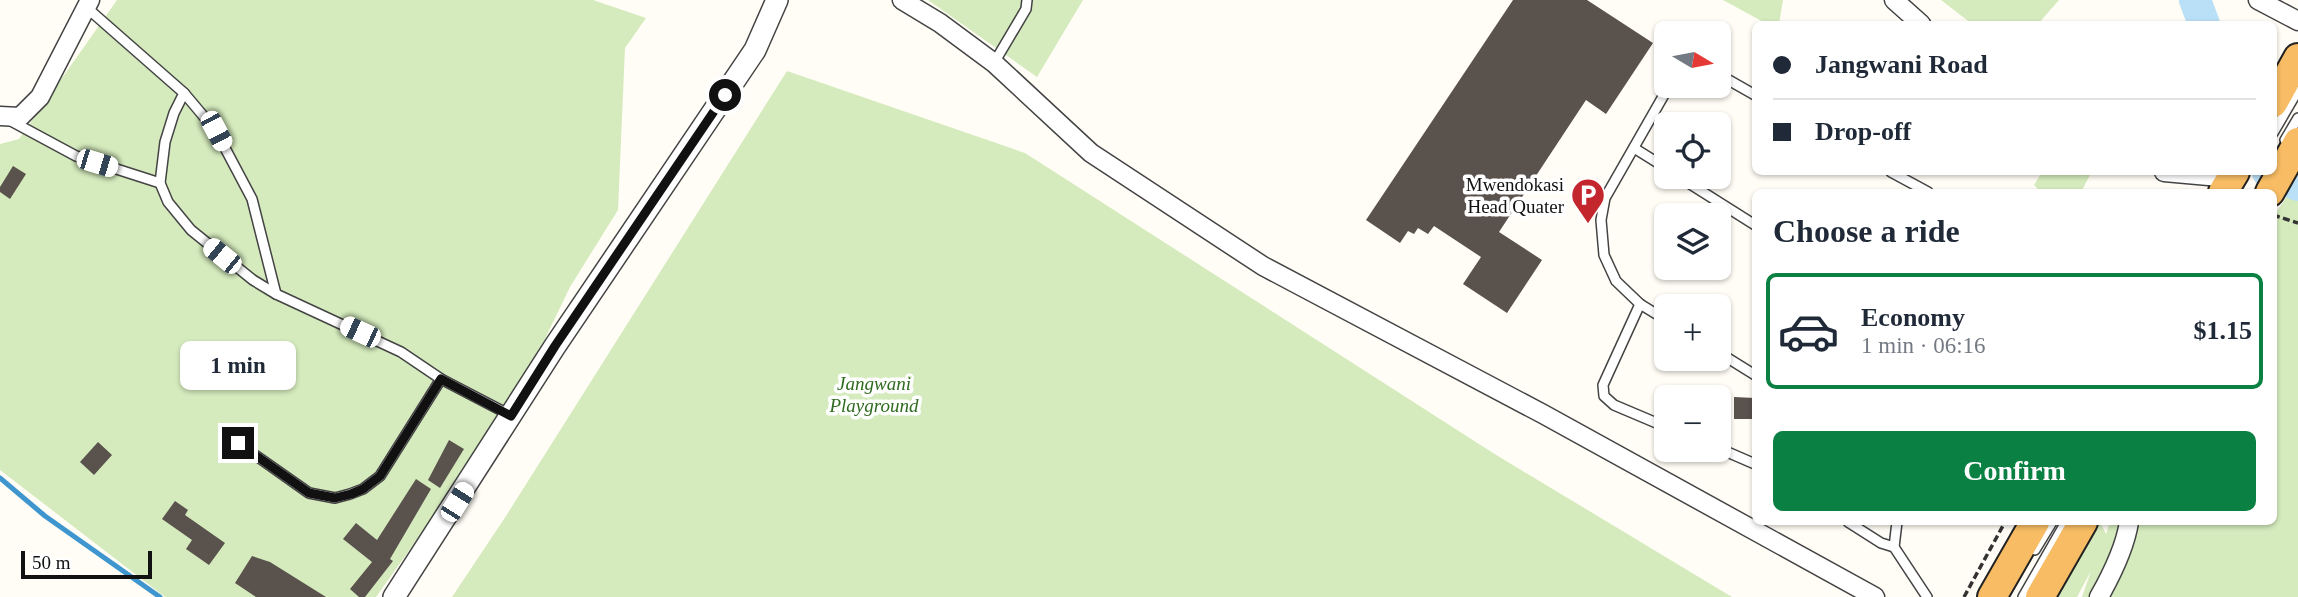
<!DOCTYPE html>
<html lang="en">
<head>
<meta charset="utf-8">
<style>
	body { margin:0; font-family:"Times New Roman",serif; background:#f2f2f3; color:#1f2937; height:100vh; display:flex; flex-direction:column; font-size:26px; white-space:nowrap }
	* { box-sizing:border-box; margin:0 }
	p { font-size:23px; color:#747a83 }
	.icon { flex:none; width:38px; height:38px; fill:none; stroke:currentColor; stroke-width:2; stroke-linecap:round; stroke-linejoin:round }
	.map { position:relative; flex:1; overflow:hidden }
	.panel { position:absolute; left:1752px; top:189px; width:525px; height:336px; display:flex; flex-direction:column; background:#fff; border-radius:10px; box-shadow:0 2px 5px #0004 }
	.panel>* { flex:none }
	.guide { position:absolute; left:1752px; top:21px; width:525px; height:154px; border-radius:10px; box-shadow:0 2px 5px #0004; display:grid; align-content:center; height:154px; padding:0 21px; background:#fff }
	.needle { width:46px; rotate:100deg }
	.tools { position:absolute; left:1654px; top:21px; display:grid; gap:14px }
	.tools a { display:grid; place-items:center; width:77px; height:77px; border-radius:10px; background:#fff; box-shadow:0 2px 5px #0004; font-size:35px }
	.scale { position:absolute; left:21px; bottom:18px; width:131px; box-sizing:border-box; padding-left:7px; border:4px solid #111; border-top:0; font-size:19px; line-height:24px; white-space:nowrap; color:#111; -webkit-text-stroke:5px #fff; paint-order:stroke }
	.end { position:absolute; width:32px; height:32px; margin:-16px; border:9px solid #111; background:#fff; box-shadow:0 0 0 4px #fff }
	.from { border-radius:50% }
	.bubble { position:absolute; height:49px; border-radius:10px; background:#fff; box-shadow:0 2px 5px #0004; font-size:23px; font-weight:700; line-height:49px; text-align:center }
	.car { position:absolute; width:21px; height:42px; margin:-21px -10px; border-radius:9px; box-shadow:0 0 5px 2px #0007; background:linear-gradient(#fff 24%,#345 0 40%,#fff 0 76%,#345 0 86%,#fff 0) }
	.guide b { display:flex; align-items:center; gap:24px; height:66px; font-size:26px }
	.guide b+b { border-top:2px solid #e0e1e3 }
	.guide i { width:18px; height:18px; background:#1f2937 }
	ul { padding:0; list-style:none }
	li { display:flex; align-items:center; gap:21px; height:116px; margin:0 14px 10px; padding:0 7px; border:4px solid #e0e1e3; border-radius:10px }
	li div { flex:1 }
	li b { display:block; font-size:26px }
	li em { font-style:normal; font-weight:700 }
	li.current { border-color:#0b8043 }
	li>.icon { width:63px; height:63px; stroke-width:1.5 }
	h2 { padding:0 21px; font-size:32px; line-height:84px }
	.action { display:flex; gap:14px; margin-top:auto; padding:14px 21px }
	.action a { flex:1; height:80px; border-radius:10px; background:#0b8043; color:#fff; font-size:28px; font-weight:700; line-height:80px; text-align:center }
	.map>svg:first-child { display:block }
</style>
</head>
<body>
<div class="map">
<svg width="2298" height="597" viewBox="0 0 2298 597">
	<rect width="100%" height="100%" fill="#fffdf5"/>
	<g fill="#d5ebbd">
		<polygon points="117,0 593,0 646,18 625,48 618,210 570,287 513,405 376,597 165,597 0,470 0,144 19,139"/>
		<polygon points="928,0 1083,0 1037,77"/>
		<polygon points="1723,0 1783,0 1779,24 1767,24"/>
		<polygon points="1941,0 2059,0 2038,24 1972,24"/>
		<polygon points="787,71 1025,153 1493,453 1732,597 452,597 506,516"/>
		<polygon points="2042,172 2087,172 2090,175 2081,192 2041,192 2034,185"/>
		<polygon points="2295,184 2298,187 2298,597 2082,597 2091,571 2077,597 2049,597 2089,522 2100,522 2106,534 2110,522 2273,522 2273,217"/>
	</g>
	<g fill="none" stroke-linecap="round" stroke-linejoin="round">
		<polyline stroke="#3f96cf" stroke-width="5" points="0,478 45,516 160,597"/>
		<g stroke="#b9e0f7" stroke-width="32">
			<polyline points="2195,0 2204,24"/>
			<polyline points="2268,172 2298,185"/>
		</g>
	</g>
	<g fill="#5a524d">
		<polygon points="1513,0 1587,0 1653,43 1606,114 1586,100 1499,232 1542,260 1507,313 1463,284 1481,257 1434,226 1428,234 1418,228 1414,234 1408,231 1400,243 1366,220"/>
		<polygon points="13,166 26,174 10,199 0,192 0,187"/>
		<polygon points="1734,397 1755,398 1755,419 1734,419"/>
		<polygon points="449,440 464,449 440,488 428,480"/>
		<polygon points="98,442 112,455 94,475 80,462"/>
		<polygon points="416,479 431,489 390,559 393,561 365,597 359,597 350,589 372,562 343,539 356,523 377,540"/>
		<polygon points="175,501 188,510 185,515 225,543 209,565 186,549 192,540 162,519"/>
		<polygon points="252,556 270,562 326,597 256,597 235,583"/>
	</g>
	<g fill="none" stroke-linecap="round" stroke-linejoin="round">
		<g stroke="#444" stroke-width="12">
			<g id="service">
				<polyline points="86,7 184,93 174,113 165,142 160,183 168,202 191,230 253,280 276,294 401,352 441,379 510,415"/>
				<polyline points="994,63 1026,9 1027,0"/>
				<polyline points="1718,74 1755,95"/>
				<polyline points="184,93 216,131 252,199 276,294"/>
				<polyline points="11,121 76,156 160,183"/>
				<polyline points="2273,133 2298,90"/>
				<polyline points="2285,140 2298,118"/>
				<polyline points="1634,148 1666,168"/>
				<polyline points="1891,172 1928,192"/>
				<polyline points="1679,177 1755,225"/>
				<polyline points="1640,304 1603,385 1604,396 1614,405 1666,427"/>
				<polyline points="1666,320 1640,304 1616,281 1604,255 1601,220 1605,198 1669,86"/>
				<polyline points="1718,352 1755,375"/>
				<polyline points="238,443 309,493 335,498 350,494 363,489 380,476 441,379"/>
				<polyline points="1718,448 1755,464"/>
				<polyline points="1848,522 1881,543 1894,547 1927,597"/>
				<polyline points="1894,547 1897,522"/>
				<polyline points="2035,550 2052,522"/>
				<polyline points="2023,597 2066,522"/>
			</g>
		</g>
		<g stroke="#444" stroke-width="21">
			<g id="minor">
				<polyline points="902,0 940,23 994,63 1091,153 1263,266 1543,414 1875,597"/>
				<polyline points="1894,0 1921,24"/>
				<polyline points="2258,0 2298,21"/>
				<polyline points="0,116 20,117 40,97 90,0"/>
				<polyline points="2164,172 2231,178"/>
				<path d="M2099,597C2112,574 2125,548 2129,522"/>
			</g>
		</g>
		<g stroke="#444" stroke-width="24">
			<polyline id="tertiary" points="394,597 555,346 755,50 777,0"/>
		</g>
		<g stroke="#222" stroke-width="32">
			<g id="trunk">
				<polyline points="2273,103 2298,58"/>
				<polyline points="2223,192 2235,172"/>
				<polyline points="2270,192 2298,142"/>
				<polyline points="1992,597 2035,522"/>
				<polyline points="2040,597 2083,522"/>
			</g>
		</g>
		<g stroke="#333" stroke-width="3.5" stroke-dasharray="7 3.5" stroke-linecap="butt">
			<polyline points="2273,215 2298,223"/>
			<polyline points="1964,597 2005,522"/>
		</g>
		<use href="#service" stroke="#fff" stroke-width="9"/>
		<use href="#minor" stroke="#fff" stroke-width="18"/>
		<use href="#tertiary" stroke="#fff" stroke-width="21"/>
		<use href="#trunk" stroke="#f7bc64" stroke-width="28"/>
	</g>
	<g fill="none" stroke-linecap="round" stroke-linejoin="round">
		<polyline stroke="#111" stroke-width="9" points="238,443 309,493 335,498 351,494 363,489 380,476 441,379 511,416 555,346 725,95"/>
	</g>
	<defs>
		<g id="parking-pin" transform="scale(1.75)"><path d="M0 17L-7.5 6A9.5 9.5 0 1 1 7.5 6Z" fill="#c4262e" stroke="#fff"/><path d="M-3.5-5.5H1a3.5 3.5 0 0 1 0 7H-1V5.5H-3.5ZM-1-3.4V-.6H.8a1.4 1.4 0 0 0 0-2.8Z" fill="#fff"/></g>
	</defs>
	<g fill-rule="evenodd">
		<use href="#parking-pin" x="1588" y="195"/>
	</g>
	<g text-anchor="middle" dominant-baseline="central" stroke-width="7" stroke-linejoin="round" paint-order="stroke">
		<g font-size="19" fill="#111" stroke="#fff" text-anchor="end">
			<text x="1564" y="184">Mwendokasi<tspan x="1564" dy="22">Head Quater</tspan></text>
		</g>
		<g font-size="19" font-style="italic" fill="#2f6b1f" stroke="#fff">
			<text x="874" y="383">Jangwani<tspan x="874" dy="22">Playground</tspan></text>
		</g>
	</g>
</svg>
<div class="tools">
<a><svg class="needle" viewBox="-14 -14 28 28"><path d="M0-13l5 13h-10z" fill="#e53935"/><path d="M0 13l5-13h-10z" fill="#747a83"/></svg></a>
<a><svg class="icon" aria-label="locate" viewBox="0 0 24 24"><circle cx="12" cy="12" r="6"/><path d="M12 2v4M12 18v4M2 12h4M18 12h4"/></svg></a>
<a><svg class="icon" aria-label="layers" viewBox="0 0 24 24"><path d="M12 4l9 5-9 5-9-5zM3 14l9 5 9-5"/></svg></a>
<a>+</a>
<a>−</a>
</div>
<div class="scale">50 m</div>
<i class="end from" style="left:725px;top:95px"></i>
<i class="end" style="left:238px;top:443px"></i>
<div class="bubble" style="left:180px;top:341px;width:116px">1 min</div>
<i class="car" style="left:216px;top:131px;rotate:152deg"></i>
<i class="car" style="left:97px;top:163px;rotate:107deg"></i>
<i class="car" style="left:222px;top:256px;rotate:309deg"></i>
<i class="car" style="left:360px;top:332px;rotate:295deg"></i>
<i class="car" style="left:457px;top:502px;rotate:32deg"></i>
<div class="guide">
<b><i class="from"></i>Jangwani Road</b>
<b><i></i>Drop-off</b>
</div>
<section class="panel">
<h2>Choose a ride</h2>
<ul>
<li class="current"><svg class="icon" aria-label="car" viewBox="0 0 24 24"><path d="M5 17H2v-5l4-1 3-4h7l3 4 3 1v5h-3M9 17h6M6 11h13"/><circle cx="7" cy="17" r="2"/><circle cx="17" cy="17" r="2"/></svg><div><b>Economy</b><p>1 min · 06:16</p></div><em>$1.15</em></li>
</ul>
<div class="action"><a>Confirm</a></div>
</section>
</div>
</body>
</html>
